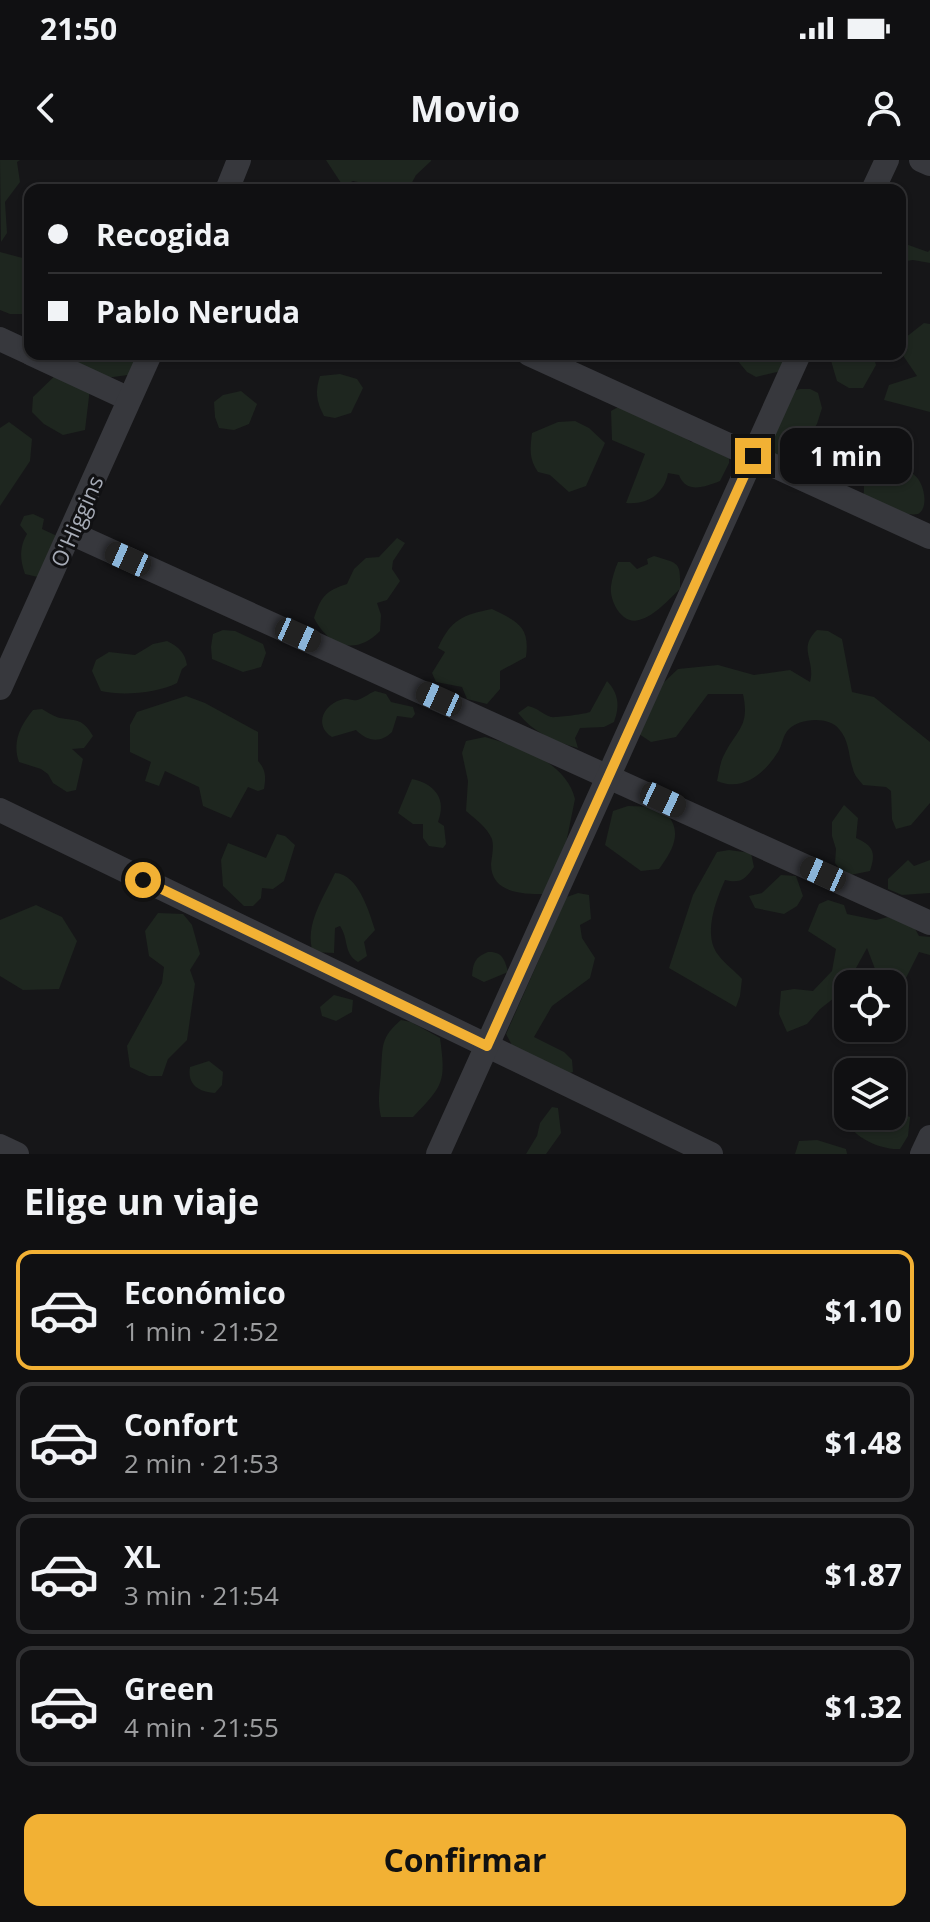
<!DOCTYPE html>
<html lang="es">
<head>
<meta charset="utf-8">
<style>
	body { margin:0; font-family:"Open Sans",sans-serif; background:#19191b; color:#f1f3f6; height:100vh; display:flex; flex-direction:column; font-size:30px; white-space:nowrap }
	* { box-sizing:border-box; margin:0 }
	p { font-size:26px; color:#9c9d9f }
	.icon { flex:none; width:44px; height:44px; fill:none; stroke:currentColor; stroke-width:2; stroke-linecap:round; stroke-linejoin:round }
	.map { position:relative; height:994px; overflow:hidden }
	.side { display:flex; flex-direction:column; background:#101012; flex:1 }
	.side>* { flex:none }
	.guide { position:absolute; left:24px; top:24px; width:882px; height:176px; border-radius:16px; box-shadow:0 2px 6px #0004,0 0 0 2px #303032; display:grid; align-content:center; height:176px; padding:0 24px; background:#101012 }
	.tools { position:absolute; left:834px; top:810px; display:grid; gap:16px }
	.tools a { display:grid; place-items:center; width:72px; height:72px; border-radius:16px; background:#101012; box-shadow:0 2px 6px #0004,0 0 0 2px #303032; font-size:40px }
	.end { position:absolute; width:36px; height:36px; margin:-18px; border:10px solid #f2b134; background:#111; box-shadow:0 0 0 4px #111 }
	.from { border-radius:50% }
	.bubble { position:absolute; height:56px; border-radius:16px; background:#101012; box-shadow:0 2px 6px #0004,0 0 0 2px #303032; font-size:26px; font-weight:700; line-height:56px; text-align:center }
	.car { position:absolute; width:24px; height:48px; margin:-24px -12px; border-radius:10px; box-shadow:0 0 6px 2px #0007; background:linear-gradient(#222 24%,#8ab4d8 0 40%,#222 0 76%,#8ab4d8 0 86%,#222 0) }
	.guide b { display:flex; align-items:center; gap:28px; height:76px; font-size:30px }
	.guide b+b { border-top:2px solid #303032 }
	.guide i { width:20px; height:20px; background:#f1f3f6 }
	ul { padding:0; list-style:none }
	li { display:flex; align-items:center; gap:24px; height:120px; margin:0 16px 12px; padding:0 8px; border:4px solid #303032; border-radius:16px }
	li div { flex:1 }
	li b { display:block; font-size:30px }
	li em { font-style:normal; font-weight:700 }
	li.on { border-color:#f2b134 }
	li>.icon { width:72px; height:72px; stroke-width:1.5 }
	h2 { padding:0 24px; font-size:36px; line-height:96px }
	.button { display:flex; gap:16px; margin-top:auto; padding:16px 24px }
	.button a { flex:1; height:92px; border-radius:16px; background:#f2b134; color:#111; font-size:32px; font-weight:700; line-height:92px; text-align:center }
	.status { display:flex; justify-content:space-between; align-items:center; height:56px; padding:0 40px; background:#101012; direction:ltr }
	.status svg { height:22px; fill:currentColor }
	header { display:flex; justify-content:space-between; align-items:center; height:104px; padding:0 24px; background:#101012; font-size:36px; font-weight:700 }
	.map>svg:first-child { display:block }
</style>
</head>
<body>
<div class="status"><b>21:50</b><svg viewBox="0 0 49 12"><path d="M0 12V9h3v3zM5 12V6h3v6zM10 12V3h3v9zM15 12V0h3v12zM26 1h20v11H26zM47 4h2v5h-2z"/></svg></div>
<header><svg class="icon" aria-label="back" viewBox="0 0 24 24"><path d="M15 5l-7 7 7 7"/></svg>Movio<svg class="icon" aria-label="person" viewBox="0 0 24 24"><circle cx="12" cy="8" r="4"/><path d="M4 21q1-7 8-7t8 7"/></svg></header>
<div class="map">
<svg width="930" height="994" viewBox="0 0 930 994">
	<rect width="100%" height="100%" fill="#161618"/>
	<g fill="#1e261f">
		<polygon points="0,0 20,0 17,2 20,22 5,42 7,73 1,82"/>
		<polygon points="326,0 431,0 431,1 416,15 408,30 373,30 373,25 353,21 343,26"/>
		<polygon points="900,82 928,92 930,90 930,103 913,100 900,102"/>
		<polygon points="0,92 30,100 30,154 10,154 0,150"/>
		<polygon points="924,163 930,164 930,252 884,240 889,225 917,216 900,191 905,178"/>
		<polygon points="48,194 142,194 128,215 91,220 85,270 63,275 44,264 32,252 33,237 62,209"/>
		<polygon points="732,194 793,194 790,209 756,217 747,212"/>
		<polygon points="829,194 866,194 874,198 876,205 863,228 849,228 837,221"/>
		<path d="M340,214L357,219L363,228L351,253L335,258L324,256C316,241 315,231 320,216Z"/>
		<polygon points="800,229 810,229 818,233 822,248 817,264 812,271 801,278 790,302 766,299 792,231"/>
		<polygon points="241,231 257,244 249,264 234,270 219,268 215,257 214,242 223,235"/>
		<path d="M622,245L670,267L691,282H706L729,295V303L720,321C705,327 686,334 679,315L668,313C664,334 648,345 626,343L645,294L612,280L611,251Z"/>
		<path d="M575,261L589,268L605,283L586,326L569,332L550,315L538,312C529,299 530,289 532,273L558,262Z"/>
		<polygon points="9,262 32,279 30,301 0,346 0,268"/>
		<path d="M870,266L887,275V285L879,307C890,311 901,310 911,313C924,318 930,348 918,354C905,357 877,344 863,339C866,322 862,311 855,295L859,287L865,283L867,269Z"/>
		<path d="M33,354L44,359L42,369L55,375L60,384L42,418L25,414C20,399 19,388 27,374L20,365L24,356Z"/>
		<path d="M397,378L405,383L393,401L392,409L400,421L387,440L377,443L381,455L380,471C356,496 329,487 314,458C321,437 325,431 347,424L354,409L366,398L379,397Z"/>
		<path d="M654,396C678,404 681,400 680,429C669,439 655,456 639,460C622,465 609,441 611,426C612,418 615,409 618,402H630L637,409L648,404L647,399Z"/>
		<path d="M492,449C518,462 530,466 526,497L500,511V529L487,544L467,539L462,527L436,522L432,513L445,492L438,488C451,459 463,455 492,449Z"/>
		<polygon points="223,470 235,471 263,484 266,493 261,507 243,512 212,499 211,487 213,474"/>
		<path d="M817,470L828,471L842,479L852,532L874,537L930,582V643L911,665L896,669L892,659L891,631L886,627L863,625C859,620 854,615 853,609C848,595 850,582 839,569C829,556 799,558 788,570C783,575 782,586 778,592C764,614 743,632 717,621C719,613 720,602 724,595C737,569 750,567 743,534H708L676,577L651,582L639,574L663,523L678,509L718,505L754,515L790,510L810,522C816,500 797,489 817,470Z"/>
		<path d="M167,481C179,487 185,493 187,505L182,509L177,523C158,533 122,536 101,531L92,511L96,500L109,492L135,495L153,484Z"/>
		<path d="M607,521C619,534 620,546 614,562L604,567L580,568L575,578L578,588C554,582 533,572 518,553L528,546C538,548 542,554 551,557C555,558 585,554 590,552Z"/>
		<path d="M375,531L386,534L391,542L413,547L415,554L412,558L397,556L392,572C380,584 367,581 356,570L332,577C313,565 324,543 344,539C348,538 352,541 357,540C362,539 370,533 375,531Z"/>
		<path d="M186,536L205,543L258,572V601C266,610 266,617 264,629L258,631L248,627L231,658L203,646L199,627L165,611L159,626L145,621L151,602L130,592V565L137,552Z"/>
		<path d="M42,549C47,552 55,557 60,558C78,561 83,559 93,576L84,588L72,589L83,599L76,630L67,632L53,623L48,614L41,609L19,602C12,582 20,566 33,550Z"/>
		<path d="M485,577C518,586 566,601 575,639L564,693L543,734C522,734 491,733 491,704C492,696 494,686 492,679C487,667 475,659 466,651L468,621L462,593L466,581Z"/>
		<path d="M412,619C435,624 447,639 438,662L444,666L446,684L443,688L429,686L423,678V664H413L398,653Z"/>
		<path d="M844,645L858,658L856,678C874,686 876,693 870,711L845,716L835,703L836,689L832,676V662Z"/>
		<path d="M628,646L660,647C684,668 676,686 659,709L641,711L605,685L613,651Z"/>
		<polygon points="277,674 285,676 295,685 284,721 273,729 262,728 261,738 253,746 244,746 223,726 221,700 228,683 266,698"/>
		<path d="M729,690L751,693L754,707C745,719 741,724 725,720C716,740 702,776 719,796C725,804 735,811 742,819L740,836L736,847L669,808L693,735L717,692Z"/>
		<polygon points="908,700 914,706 930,700 930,733 902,735 888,729 888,719"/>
		<path d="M335,713C358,714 369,751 375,770L364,782L367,796L358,802C343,793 349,779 340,766L335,768L334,793L313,792C304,765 324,737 335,713Z"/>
		<polygon points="781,715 796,716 803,736 797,746 784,754 755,748 749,736 762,733"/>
		<polygon points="578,733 589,735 591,759 580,765 582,778 595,798 590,818 552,846 534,877 564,892 572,900 573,912 563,915 514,889 506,874 541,795 550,763 564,738"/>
		<polygon points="828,740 844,745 847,754 876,760 888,757 914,767 919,776 930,777 930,795 919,792 901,828 892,827 892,824 886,824 877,814 867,788 851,817 837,827 834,838 820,849 807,864 787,872 779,854 781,831 794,829 813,831 832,811 836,789 808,771 819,744"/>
		<polygon points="36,745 62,757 77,781 59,829 23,830 0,816 0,760"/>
		<polygon points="158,753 183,754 192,765 200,794 190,810 195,824 187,880 168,899 162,916 149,916 130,907 127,886 162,823 164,807 149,796 145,771"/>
		<path d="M488,792C502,791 505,800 508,812L484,822L472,816C473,803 475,797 488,792Z"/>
		<polygon points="334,835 353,840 352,852 336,861 322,856 320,847"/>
		<path d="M401,860L411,862L440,878C446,922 444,925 413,957H381C377,940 380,928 381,911C383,886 380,878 401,860Z"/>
		<path d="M209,901L223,912L222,925L215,933C199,932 187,925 190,907Z"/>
		<polygon points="552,947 558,948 561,973 546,994 526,994 537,976 540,963"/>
		<path d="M892,951L910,957L908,976L900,989C879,990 848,976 844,953L877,967L882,956H892Z"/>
		<polygon points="817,980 846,989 847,994 795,994 799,981"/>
	</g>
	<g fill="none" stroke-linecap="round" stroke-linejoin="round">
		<g stroke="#37383d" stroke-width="24">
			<polyline points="921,0 930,4"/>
			<polyline points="227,30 239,0"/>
			<polyline points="873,30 887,0"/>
			<polyline points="0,179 30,193"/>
			<polyline points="32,194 129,239"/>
			<polyline points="529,194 930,377"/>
			<polyline points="71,373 930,763"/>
			<polyline points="0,528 150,194"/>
			<polyline points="0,650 711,994"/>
			<polyline points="0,986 17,994"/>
			<polyline points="438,994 799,194"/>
			<polyline points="922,994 930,977"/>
		</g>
	</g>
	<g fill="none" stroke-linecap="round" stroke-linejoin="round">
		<polyline stroke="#f2b134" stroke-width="10" points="143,720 487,886 753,296"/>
	</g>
	<g text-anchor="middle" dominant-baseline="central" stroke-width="6" stroke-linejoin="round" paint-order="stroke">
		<g font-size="22" fill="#a8adb8" stroke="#111113">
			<text transform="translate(76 361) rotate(-66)">O'Higgins</text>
		</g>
	</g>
</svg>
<div class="tools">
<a><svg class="icon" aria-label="locate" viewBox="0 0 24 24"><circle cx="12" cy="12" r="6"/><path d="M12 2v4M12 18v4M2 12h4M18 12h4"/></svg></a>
<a><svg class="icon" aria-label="layers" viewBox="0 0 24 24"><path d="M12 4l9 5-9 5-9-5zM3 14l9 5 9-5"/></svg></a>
</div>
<i class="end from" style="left:143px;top:720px"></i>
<i class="end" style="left:753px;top:296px"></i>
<div class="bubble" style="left:780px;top:268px;width:132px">1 min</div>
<i class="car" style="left:128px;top:399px;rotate:294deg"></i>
<i class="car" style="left:298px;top:475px;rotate:114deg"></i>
<i class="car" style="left:439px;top:539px;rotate:294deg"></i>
<i class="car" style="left:663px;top:640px;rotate:115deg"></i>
<i class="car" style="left:823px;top:714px;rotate:294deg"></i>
<div class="guide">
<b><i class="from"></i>Recogida</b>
<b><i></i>Pablo Neruda</b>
</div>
</div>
<section class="side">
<h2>Elige un viaje</h2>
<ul>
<li class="on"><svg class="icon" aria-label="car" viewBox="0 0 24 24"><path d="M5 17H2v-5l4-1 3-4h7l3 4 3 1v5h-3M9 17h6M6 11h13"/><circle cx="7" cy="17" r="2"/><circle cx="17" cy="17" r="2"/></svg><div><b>Económico</b><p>1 min · 21:52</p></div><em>$1.10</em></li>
<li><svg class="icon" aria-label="car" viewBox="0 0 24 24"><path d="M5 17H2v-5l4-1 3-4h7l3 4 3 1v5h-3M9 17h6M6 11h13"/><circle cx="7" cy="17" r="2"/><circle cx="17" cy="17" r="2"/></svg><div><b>Confort</b><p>2 min · 21:53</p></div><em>$1.48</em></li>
<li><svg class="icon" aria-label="car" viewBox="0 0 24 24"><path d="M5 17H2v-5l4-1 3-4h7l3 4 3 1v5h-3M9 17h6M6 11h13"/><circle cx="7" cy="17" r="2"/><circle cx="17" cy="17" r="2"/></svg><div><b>XL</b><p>3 min · 21:54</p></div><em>$1.87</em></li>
<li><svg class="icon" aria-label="car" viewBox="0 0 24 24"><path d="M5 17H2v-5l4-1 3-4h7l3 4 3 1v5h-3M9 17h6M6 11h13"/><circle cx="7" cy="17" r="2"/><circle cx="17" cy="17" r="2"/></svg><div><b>Green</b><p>4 min · 21:55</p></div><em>$1.32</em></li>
</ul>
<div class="button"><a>Confirmar</a></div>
</section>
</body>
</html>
